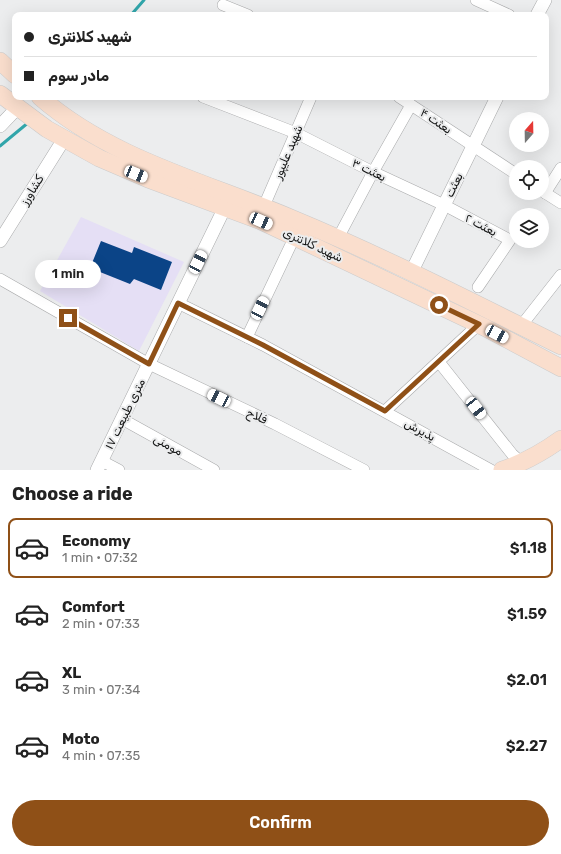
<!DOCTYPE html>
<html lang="en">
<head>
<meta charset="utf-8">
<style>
	body { margin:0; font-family:Rubik,"Noto Sans Arabic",sans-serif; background:#f2f2f2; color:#222; height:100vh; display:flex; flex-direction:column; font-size:15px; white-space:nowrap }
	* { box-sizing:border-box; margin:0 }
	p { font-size:13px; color:#767676 }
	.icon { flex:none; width:22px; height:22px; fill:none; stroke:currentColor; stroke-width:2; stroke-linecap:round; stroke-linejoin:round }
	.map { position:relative; height:470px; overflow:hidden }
	.side { display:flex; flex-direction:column; background:#fff; flex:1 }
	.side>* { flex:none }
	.guide { position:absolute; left:12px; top:12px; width:537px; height:88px; border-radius:8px; box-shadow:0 4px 16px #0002; display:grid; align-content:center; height:88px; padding:0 12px; background:#fff }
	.needle { width:26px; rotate:20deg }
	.controls { position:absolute; left:509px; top:112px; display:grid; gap:8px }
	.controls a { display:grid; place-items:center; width:40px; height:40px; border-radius:50%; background:#fff; box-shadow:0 4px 16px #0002; font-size:20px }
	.end { position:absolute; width:18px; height:18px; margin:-9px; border:5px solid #8f5017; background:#fff; box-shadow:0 0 0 2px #fff }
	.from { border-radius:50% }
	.bubble { position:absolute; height:28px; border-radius:14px; background:#fff; box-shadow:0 4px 16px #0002; font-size:13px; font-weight:600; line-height:28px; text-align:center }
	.car { position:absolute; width:12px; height:24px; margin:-12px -6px; border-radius:5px; box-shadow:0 0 3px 1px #0007; background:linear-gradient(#fff 24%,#345 0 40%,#fff 0 76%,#345 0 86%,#fff 0) }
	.guide b { display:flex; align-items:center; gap:14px; height:38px; font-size:15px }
	.guide b+b { border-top:1px solid #e0e0e0 }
	.guide i { width:10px; height:10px; background:#222 }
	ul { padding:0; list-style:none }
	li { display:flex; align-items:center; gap:12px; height:60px; margin:0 8px 6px; padding:0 4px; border:2px solid transparent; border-radius:8px }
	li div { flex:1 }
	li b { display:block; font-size:15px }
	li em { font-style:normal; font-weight:600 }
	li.on { border-color:#8f5017 }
	li>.icon { width:36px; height:36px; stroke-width:1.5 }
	h2 { padding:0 12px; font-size:18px; line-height:48px }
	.cta { display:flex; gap:8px; margin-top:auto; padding:8px 12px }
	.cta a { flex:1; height:46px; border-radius:24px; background:#8f5017; color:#fff; font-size:16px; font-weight:600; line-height:46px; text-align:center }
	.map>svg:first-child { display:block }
</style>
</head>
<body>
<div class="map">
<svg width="561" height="470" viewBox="0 0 561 470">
	<rect width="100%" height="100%" fill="#ecedee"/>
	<polygon fill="#e5dff5" points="81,217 184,262 139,351 40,291"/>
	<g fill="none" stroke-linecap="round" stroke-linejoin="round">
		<g stroke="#31a5aa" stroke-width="3">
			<polyline points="131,15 144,0"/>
			<polyline points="0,146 29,122"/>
		</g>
	</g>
	<polygon fill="#0b4487" points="101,241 132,253 134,247 172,262 161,290 134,279 130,284 90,268"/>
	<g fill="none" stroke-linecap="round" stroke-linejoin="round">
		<g stroke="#a9aaab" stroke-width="12">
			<g id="minor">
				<polyline points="476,0 509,15"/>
				<polyline points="223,5 248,15"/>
				<polyline points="203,97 296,133 373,172 444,205 510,240 478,287"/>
				<polyline points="399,97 516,174"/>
				<polyline points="542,191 561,203"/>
				<polyline points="545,193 561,168"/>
				<polyline points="264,206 311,97"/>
				<polyline points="338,238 373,172 411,105"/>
				<polyline points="0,279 149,364 275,424 364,470"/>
				<polyline points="178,303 263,345 491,470"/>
				<polyline points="521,326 561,275"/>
				<polyline points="247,337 295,236"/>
				<polyline points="439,362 512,454 521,462"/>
				<polyline points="385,411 479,324"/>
				<polyline points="122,419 214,470"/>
				<polyline points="102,461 119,470"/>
			</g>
		</g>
		<g stroke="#a9aaab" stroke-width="14">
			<g id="tertiary">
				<polyline points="537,15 545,0"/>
				<polyline points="0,126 18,107"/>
				<polyline points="0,241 64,139"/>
				<polyline points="411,273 497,97"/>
				<polyline points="97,470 225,207"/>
			</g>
		</g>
		<g stroke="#cbcbcb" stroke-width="18">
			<g id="primary">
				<polyline points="0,61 15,75"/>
				<polyline points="0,94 47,129 99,158 148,179 261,221 484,327 561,368"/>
				<path d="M40,97C111,159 206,182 291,218C383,256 472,302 561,346"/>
				<path d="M502,470C523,463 543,452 561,439"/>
			</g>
		</g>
		<use href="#minor" stroke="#fff" stroke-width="11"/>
		<use href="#tertiary" stroke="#fff" stroke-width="13"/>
		<use href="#primary" stroke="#fadecd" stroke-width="17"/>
	</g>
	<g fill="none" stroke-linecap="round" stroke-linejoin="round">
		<polyline stroke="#8f5017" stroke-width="5" points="68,318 149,364 178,303 263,345 385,411 479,324 439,305"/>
	</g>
	<g text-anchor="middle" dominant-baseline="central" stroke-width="4" stroke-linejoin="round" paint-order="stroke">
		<g font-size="12" fill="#121313" stroke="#ecedee">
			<text transform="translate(436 121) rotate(34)">بعثت ۴</text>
			<text transform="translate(288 152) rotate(-67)">شهید علیپور</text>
			<text transform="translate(369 170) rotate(26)">بعثت ۳</text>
			<text transform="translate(454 185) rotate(-64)">بعثت</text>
			<text transform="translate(32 190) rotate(-58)">کشاورز</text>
			<text transform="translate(481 225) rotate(28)">بعثت ۲</text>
			<text transform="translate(313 245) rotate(25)">شهید کلانتری</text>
			<text transform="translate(125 414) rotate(-64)">۱۷ متری طبیعت</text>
			<text transform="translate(257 416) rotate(25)">فلاح</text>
			<text transform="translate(420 430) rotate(29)">پذیرش</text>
			<text transform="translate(168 445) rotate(29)">مومنی</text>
		</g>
	</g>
</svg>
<div class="controls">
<a><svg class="needle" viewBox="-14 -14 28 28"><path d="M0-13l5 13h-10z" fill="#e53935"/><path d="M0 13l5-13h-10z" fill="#767676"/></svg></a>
<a><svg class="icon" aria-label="locate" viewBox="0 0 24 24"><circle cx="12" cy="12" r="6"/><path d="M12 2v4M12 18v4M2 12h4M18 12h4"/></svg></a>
<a><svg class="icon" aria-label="layers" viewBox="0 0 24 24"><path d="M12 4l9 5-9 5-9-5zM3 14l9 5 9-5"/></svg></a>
</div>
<i class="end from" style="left:439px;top:305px"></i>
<i class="end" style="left:68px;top:318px"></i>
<div class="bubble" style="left:35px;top:260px;width:66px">1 min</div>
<i class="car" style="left:136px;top:174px;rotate:112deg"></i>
<i class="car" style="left:261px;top:221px;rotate:114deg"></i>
<i class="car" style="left:198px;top:262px;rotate:26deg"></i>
<i class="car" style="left:260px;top:308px;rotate:26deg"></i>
<i class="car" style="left:497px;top:334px;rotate:118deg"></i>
<i class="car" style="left:219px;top:398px;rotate:296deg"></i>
<i class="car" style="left:476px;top:408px;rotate:142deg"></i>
<div class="guide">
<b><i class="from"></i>شهید کلانتری</b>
<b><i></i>مادر سوم</b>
</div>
</div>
<section class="side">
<h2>Choose a ride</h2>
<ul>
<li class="on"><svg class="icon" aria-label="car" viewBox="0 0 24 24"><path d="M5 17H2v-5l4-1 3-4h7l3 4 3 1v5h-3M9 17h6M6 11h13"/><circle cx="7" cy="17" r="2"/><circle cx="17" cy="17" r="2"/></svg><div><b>Economy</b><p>1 min · 07:32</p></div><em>$1.18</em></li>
<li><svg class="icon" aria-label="car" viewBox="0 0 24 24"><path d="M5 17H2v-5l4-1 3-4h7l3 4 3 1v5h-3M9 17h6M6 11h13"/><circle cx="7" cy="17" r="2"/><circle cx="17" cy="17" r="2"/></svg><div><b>Comfort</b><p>2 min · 07:33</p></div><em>$1.59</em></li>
<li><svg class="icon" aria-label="car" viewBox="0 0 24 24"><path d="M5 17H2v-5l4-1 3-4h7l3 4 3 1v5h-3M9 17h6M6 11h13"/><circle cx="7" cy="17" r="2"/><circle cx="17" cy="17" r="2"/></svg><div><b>XL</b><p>3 min · 07:34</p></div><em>$2.01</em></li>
<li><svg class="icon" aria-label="car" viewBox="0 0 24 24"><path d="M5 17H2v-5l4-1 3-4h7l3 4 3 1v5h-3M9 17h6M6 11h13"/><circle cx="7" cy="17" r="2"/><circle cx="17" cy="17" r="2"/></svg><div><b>Moto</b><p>4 min · 07:35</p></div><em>$2.27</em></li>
</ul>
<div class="cta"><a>Confirm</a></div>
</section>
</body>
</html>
